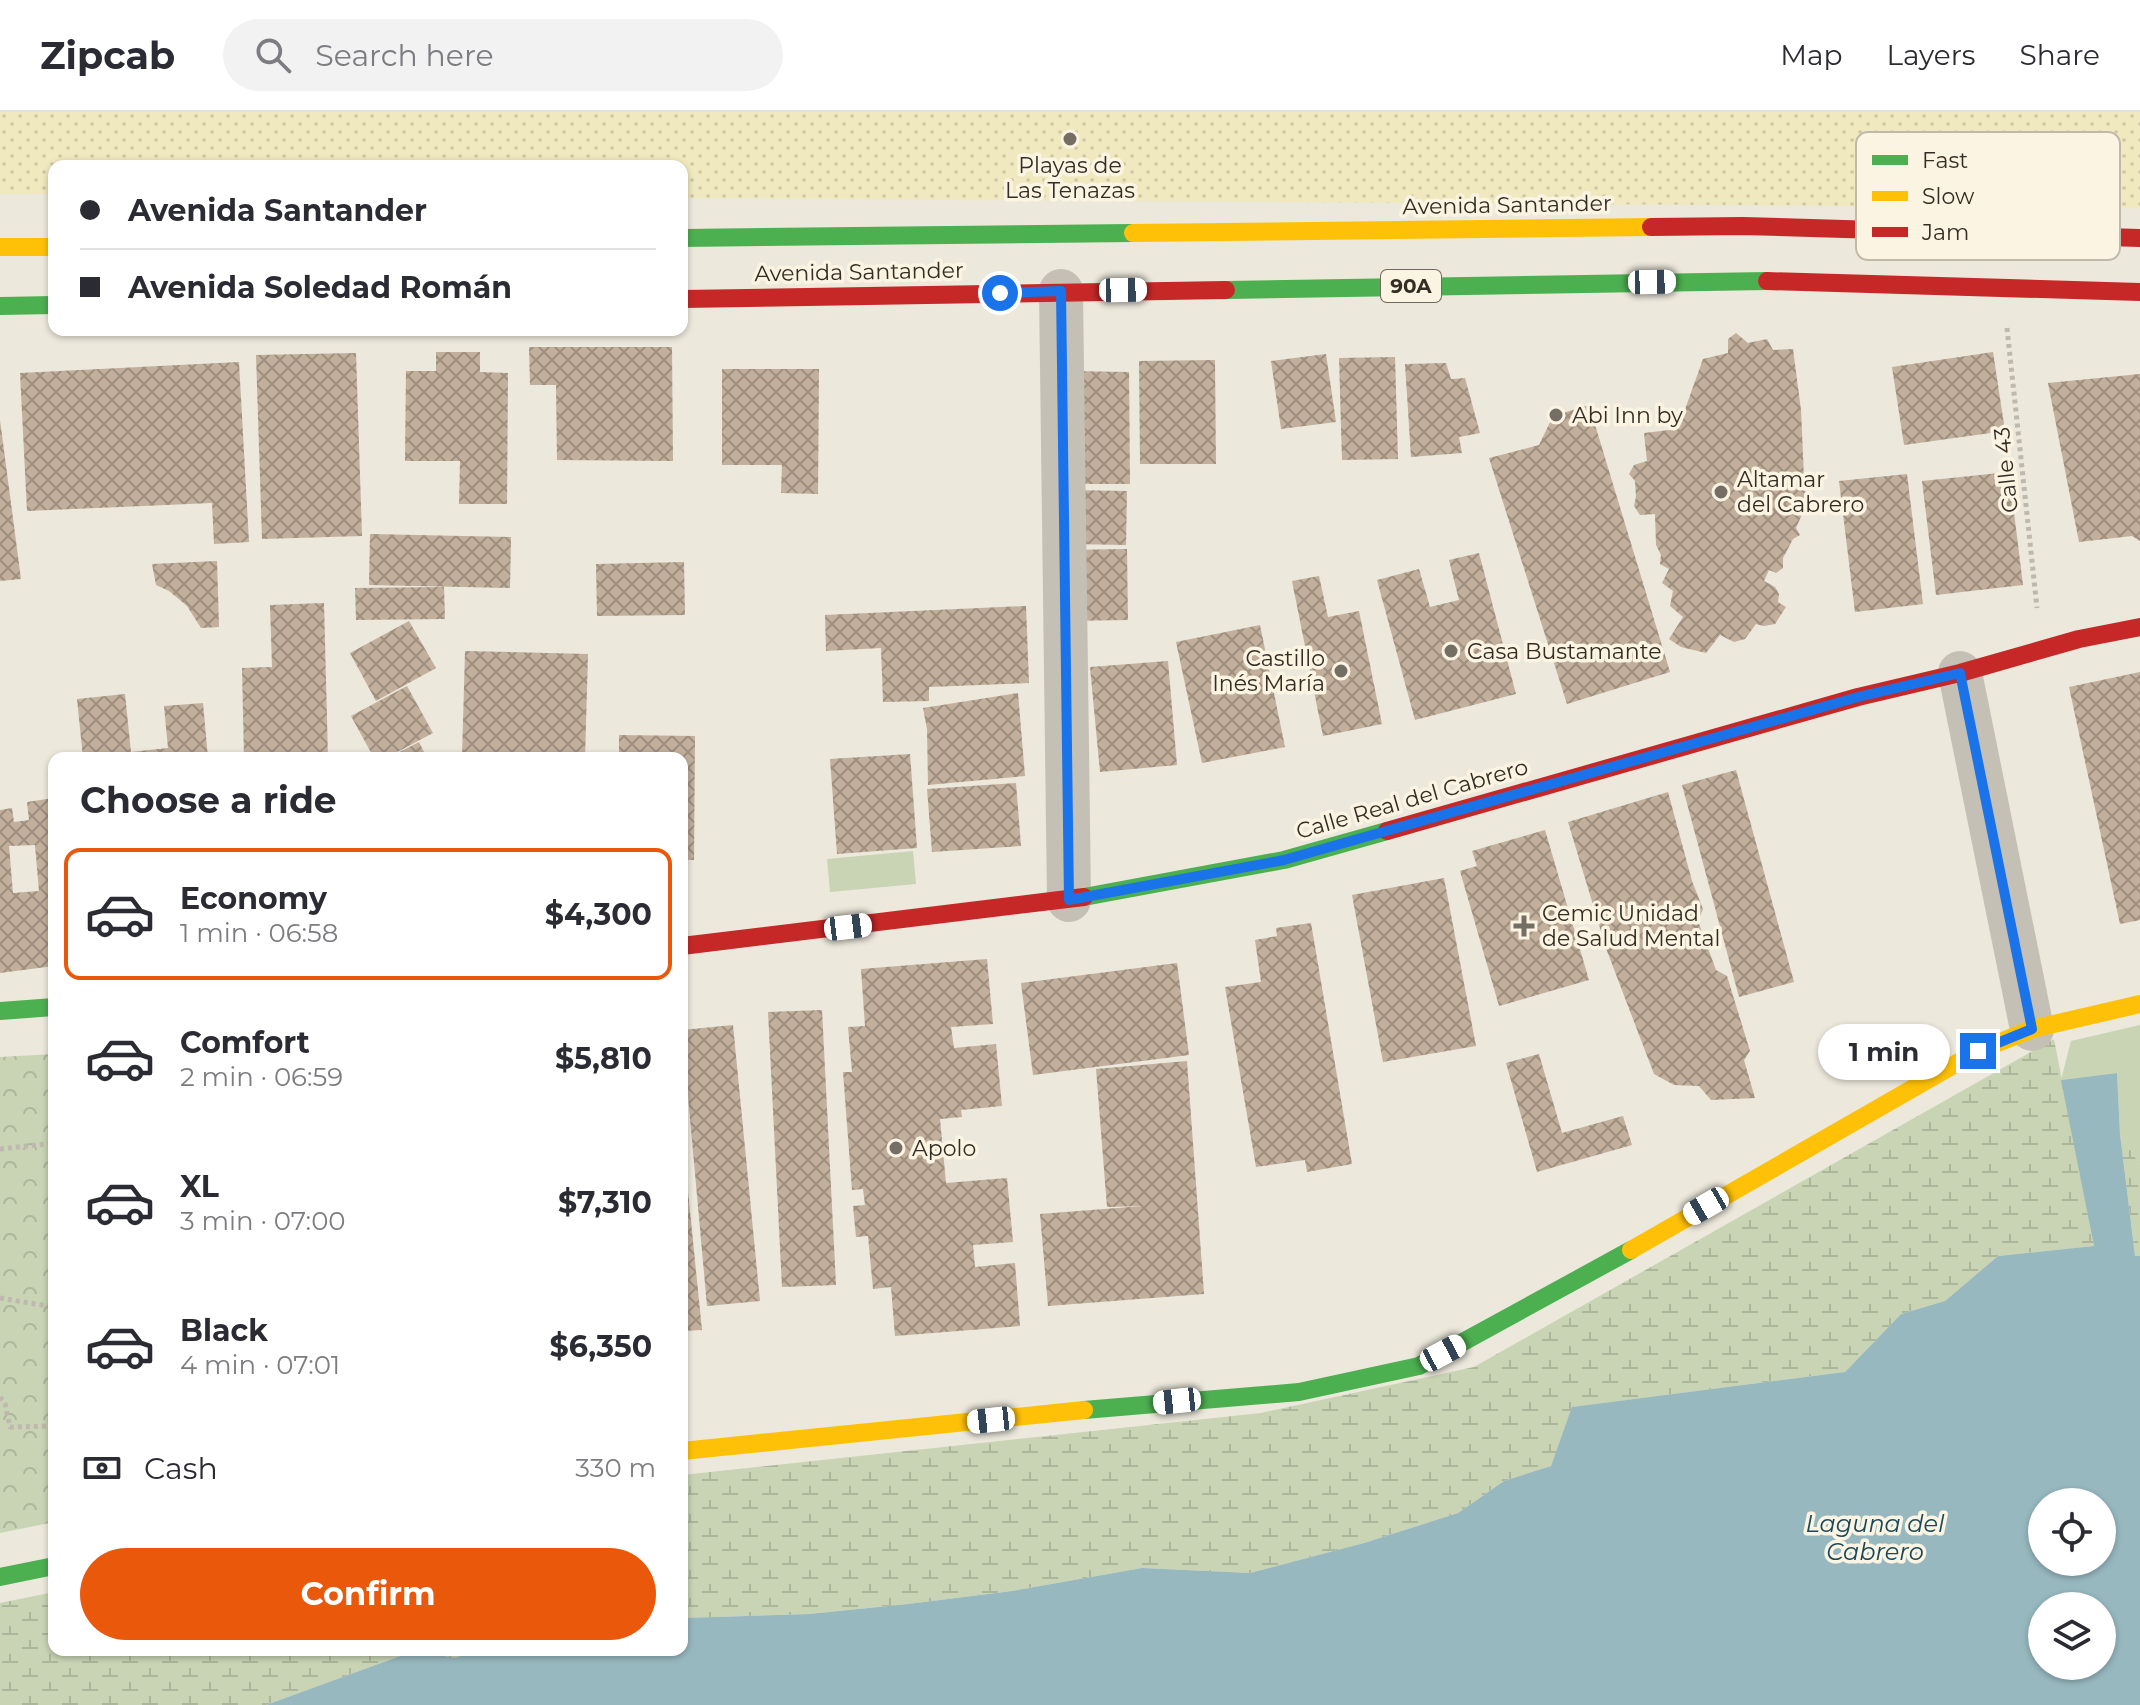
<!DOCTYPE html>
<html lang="en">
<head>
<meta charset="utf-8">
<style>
	body { margin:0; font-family:Montserrat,sans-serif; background:#f2f2f3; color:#2b2b33; height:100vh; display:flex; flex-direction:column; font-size:30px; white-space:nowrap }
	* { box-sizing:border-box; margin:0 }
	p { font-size:26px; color:#7c7c81 }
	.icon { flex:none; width:44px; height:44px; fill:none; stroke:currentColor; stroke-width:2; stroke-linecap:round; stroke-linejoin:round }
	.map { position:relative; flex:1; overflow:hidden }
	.sheet { position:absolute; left:48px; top:640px; width:640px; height:904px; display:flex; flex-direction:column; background:#fff; border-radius:16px; box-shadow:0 2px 6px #0004 }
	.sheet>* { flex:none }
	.guide { position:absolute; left:48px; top:48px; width:640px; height:176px; border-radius:16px; box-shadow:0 2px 6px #0004; display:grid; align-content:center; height:176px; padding:0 32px; background:#fff }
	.controls { position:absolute; left:2028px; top:1376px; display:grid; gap:16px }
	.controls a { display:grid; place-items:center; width:88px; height:88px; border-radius:50%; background:#fff; box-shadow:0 2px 6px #0004; font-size:40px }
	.end { position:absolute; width:36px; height:36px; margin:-18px; border:10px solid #1a73e8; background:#fff; box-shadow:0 0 0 4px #fff }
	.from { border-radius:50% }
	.bubble { position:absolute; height:56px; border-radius:28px; background:#fff; box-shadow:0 2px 6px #0004; font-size:26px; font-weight:700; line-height:56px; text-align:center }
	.car { position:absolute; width:24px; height:48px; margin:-24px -12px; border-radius:10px; box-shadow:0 0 6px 2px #0007; background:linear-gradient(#fff 24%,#345 0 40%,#fff 0 76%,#345 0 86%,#fff 0) }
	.guide b { display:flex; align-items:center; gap:28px; height:76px; font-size:30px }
	.guide b+b { border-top:2px solid #e1e1e2 }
	.guide i { width:20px; height:20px; background:#2b2b33 }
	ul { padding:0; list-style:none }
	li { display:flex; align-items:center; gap:24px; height:132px; margin:0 16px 12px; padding:0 16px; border:4px solid transparent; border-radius:16px }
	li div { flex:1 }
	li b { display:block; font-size:30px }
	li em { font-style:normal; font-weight:700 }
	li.current { border-color:#ea580c }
	li>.icon { width:72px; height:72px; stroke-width:1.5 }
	h2 { padding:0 32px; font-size:36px; line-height:96px }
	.pay { display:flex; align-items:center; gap:20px; height:88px; padding:0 32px; font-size:30px }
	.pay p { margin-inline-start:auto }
	.cta { display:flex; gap:16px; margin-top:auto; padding:16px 32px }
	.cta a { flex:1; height:92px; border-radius:48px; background:#ea580c; color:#fff; font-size:32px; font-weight:700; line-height:92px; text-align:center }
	header { display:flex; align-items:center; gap:48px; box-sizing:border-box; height:112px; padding:0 40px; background:#fff; border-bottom:2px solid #e1e1e2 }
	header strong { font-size:38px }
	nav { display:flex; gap:44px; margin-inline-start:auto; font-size:28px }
	.search { width:560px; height:72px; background:#f2f2f3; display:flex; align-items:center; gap:20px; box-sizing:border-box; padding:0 28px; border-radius:44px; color:#7c7c81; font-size:30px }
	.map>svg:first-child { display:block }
</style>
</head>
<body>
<header>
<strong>Zipcab</strong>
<div class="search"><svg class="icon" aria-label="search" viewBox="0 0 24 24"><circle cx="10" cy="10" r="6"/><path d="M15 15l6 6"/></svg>Search here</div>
<nav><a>Map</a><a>Layers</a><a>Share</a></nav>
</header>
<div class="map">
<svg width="2140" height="1593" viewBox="0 0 2140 1593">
	<defs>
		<pattern id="wetland-marsh" width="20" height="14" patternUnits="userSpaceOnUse" patternTransform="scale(2)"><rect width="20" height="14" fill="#c8d4b4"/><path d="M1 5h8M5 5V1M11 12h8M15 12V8" fill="none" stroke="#acb69b"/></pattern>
		<pattern id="sand-dots" width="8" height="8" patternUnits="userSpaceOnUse" patternTransform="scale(2)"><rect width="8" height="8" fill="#f0e8bf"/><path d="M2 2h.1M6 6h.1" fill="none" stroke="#cec7a4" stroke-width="1.8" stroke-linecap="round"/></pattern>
		<pattern id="park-crowns" width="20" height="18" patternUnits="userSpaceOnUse" patternTransform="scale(2)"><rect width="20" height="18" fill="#c8d4b4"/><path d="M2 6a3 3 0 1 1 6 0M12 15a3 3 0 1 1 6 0" fill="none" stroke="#acb69b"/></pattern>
		<pattern id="building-cross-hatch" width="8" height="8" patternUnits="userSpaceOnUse" patternTransform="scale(2)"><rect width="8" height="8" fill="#c2af9c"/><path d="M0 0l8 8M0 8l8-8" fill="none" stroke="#9e8f7f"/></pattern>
	</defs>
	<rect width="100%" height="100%" fill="#ece8dc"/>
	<g fill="#c8d4b4">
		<polygon points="913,739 916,772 830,780 827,747"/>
		<polygon points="2140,913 2140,1053 2120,1022 2117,961 2061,968 2071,929"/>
	</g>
	<g fill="url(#wetland-marsh)">
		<polygon points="2054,927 2094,1134 1998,1144 1945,1189 1901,1202 1845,1260 1573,1295 1551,1354 1504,1369 1458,1401 1364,1431 1250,1461 1142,1456 1012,1479 908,1492 809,1502 682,1506 682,1363 1261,1301 1474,1255"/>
		<polygon points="2120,1022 2140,1053 2140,1144 2135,1144"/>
		<polygon points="54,1480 54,1538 474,1538 456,1546 414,1539 266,1593 0,1593 0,1491"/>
	</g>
	<polygon fill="url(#sand-dots)" points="0,0 2140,0 2140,96 682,86 682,54 54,54 54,82 0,82"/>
	<polygon fill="url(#park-crowns)" points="54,942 54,1410 0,1421 0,945"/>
	<path fill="#97b8bf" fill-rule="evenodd" d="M2117,961L2120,1022L2135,1144H2140V1593H266L414,1539L456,1546L474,1538H682V1506L809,1502L908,1492L1012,1479L1142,1456L1250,1461L1364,1431L1458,1401L1504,1369L1551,1354L1572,1295L1845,1260L1901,1202L1945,1189L1998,1144L2094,1134L2061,968ZM2042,1390H2102V1450H2042ZM2042,1494H2102V1554H2042Z"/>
	<g fill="url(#building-cross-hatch)" fill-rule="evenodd">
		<polygon points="1736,221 1748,231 1767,227 1773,238 1793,237 1801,298 1804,366 1800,377 1811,382 1796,416 1800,423 1793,427 1783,446 1783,456 1776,461 1769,458 1764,469 1775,475 1779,482 1778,490 1786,495 1775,512 1764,514 1756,512 1745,527 1734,530 1720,523 1706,541 1681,535 1669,527 1683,505 1670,494 1673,479 1662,471 1669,457 1660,452 1661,443 1656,433 1655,402 1640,403 1634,394 1636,385 1635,369 1629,362 1634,353 1647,349 1644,321 1678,317 1703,247 1728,241 1728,227"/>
		<polygon points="529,235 672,235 673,349 557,348 556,273 530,273"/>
		<polygon points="436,240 480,240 480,260 508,261 507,392 459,392 460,349 405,349 406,259 436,259"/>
		<polygon points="1993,240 2005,319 1904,333 1892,255"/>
		<polygon points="356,241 362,424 262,427 256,243"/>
		<polygon points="1326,242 1336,310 1281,317 1271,249"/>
		<polygon points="1395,245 1398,347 1342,348 1339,246"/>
		<polygon points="1215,248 1216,352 1140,352 1139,249"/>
		<polygon points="239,250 249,430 214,432 212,391 27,399 20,261"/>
		<polygon points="1446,251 1451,267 1465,266 1480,321 1459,325 1462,341 1411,345 1405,252"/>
		<polygon points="722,257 819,257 818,382 781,381 782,353 722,353"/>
		<polygon points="1071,259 1129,260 1130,372 1072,372"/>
		<polygon points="2140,262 2140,429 2132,424 2079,430 2048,271"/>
		<polygon points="1589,293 1670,560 1567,592 1489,346 1539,333 1553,304"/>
		<polygon points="0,308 21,467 0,469"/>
		<polygon points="2009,360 2023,473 1936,483 1922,369"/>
		<polygon points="1907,362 1923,492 1855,500 1839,369"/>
		<polygon points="1070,378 1127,379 1126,433 1070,432"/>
		<polygon points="370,422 511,425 510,476 369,473"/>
		<polygon points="1127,437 1128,508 1069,509 1067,438"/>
		<polygon points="1479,441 1516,582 1415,608 1377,468 1419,457 1430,495 1459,488 1449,448"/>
		<polygon points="217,449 219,515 201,516 187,494 169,479 156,473 152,452"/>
		<polygon points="684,450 685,503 597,504 596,452"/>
		<polygon points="1319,464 1328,505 1359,499 1382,612 1323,624 1292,469"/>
		<polygon points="444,475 445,507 356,508 355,476"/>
		<polygon points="324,491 328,646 244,646 242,556 272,555 270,493"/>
		<polygon points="1026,494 1029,571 929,575 929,589 883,590 881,536 826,539 825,503"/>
		<polygon points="409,509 436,556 376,589 350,541"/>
		<polygon points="1260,513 1285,635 1202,651 1176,530"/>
		<polygon points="465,539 588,542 585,646 462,646"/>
		<polygon points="1168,549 1177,653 1100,660 1090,555"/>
		<polygon points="2140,560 2140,808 2120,812 2069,575"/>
		<polygon points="407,574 433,621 386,646 374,646 351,604"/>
		<polygon points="1018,581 1025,664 928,673 927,617 923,596"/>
		<polygon points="125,582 131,640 168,636 164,594 203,591 208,646 83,646 77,587"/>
		<polygon points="619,623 695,624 694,748 682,748 682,646 619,646"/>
		<polygon points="419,630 427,646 388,646"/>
		<polygon points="910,642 917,736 837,742 830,647"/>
		<polygon points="1736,658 1794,870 1739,885 1682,673"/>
		<polygon points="1016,671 1021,734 932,740 927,677"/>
		<polygon points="1668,680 1692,769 1703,797 1698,809 1716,858 1727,864 1750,939 1744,948 1755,986 1711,988 1699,974 1674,973 1654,962 1607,839 1568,710"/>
		<path d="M54,686V854L0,861V698L12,696L14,710L29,708L27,690ZM35,733L39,779L13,781L9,734Z"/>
		<polygon points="1545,718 1589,868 1499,894 1460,759 1477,754 1472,739"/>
		<polygon points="1444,766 1476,934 1383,950 1352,783"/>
		<polygon points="1311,811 1352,1052 1307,1060 1305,1048 1256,1055 1225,875 1261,870 1255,828 1277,824 1276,816"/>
		<polygon points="987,847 993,912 951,915 954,936 996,932 1002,994 961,998 962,1005 940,1007 946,1071 1007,1066 1013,1130 973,1133 975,1155 1015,1151 1020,1214 895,1224 891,1175 873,1177 868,1124 856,1125 853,1094 865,1093 863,1077 852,1078 843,960 852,960 848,915 865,914 861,857"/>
		<polygon points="1177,851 1189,943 1033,963 1021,871"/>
		<polygon points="822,898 836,1173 782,1175 768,900"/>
		<polygon points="733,913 760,1189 707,1194 682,918"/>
		<polygon points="1539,942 1562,1021 1623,1004 1632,1033 1537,1060 1506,951"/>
		<polygon points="1187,949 1204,1182 1048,1194 1040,1102 1143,1094 1107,1095 1096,957"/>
		<polygon points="682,1040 684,1040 702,1218 682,1219"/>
	</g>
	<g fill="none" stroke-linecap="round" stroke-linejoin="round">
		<g stroke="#beb8ae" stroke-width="5" stroke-dasharray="4 4" stroke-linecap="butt">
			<polyline points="2007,216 2037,496"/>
			<polyline points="0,1037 54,1031"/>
			<polyline points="0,1186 54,1195"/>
			<polyline points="0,1285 5,1292 10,1315 54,1314"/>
		</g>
		<g stroke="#c5c0b6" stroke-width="44">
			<polyline points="1061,179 1069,788"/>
			<polyline points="1960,561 2032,917"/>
		</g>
		<g stroke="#4caf50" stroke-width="18">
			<polyline points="682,126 1133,121"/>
			<polyline points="1226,178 1767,169"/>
			<polyline points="0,194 54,193"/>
			<polyline points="1084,785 1284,748 1387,719"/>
			<polyline points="0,899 54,895"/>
			<polyline points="1084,1298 1299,1280 1419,1254 1631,1138"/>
			<polyline points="0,1465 54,1454"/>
		</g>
		<g stroke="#ffc107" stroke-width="18">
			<polyline points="1133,121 1651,115"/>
			<polyline points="0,135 54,135"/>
			<polyline points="1631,1138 1978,939 2032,917 2140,892"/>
			<polyline points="682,1339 1084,1298"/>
		</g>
		<g stroke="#c62828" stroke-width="18">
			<polyline points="1651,115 1743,114 2140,126"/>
			<polyline points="1767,169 2140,180"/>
			<polyline points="682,187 1226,178"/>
			<polyline points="1387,719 1858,585 1960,561 2079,527 2140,515"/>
			<polyline points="682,834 1084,785"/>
		</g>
	</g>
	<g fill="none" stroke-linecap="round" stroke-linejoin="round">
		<polyline stroke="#1a73e8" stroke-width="10" points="1000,181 1061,179 1069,788 1284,748 1858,585 1960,561 2032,917 1978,939"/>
	</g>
	<g fill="#756e64" stroke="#fbf4e2" stroke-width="3">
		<circle cx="1070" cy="27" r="8"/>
		<circle cx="1556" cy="303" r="8"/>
		<circle cx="1721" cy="380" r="8"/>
		<circle cx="1451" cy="539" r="8"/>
		<circle cx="1341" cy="559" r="8"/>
		<path d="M1520 802h8v8h8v8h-8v8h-8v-8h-8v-8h8z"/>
		<circle cx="896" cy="1036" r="8"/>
	</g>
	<g text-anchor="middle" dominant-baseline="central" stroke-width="7" stroke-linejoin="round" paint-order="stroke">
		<rect fill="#fbf4e2" stroke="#70695d" stroke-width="2" x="1381" y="158" width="60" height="32" rx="6"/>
		<g font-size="20" font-weight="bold" fill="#352d24">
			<text x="1411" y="174">90A</text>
		</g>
		<g font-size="22" fill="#352d24" stroke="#fbf4e2" text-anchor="start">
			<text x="1070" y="53" text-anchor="middle">Playas de<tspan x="1070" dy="25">Las Tenazas</tspan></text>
			<text x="1572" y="303">Abi Inn by</text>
			<text x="1737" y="367">Altamar<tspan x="1737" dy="25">del Cabrero</tspan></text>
			<text x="1467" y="539">Casa Bustamante</text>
			<text x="1325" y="546" text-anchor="end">Castillo<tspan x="1325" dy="25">Inés María</tspan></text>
			<text x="1542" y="801">Cemic Unidad<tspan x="1542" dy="25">de Salud Mental</tspan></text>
			<text x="912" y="1036">Apolo</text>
		</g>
		<g font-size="22" fill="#352d24" stroke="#fbf4e2">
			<text transform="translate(1507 93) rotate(-1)">Avenida Santander</text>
			<text transform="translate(859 160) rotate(-1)">Avenida Santander</text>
			<text transform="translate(2006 358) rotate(-96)">Calle 43</text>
			<text transform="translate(1412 687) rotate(-16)">Calle Real del Cabrero</text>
		</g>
		<g font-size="24" font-style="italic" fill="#16485a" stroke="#fbf4e2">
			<text x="1875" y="1411">Laguna del<tspan x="1875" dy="28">Cabrero</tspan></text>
		</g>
	</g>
	<rect x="1856" y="20" width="264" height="128" rx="12" fill="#fbf4e2" stroke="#c0b8a9" stroke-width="2"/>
	<rect x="1872" y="43" width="36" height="10" fill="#4caf50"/>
	<rect x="1872" y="79" width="36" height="10" fill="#ffc107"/>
	<rect x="1872" y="115" width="36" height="10" fill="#c62828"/>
	<g font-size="22" fill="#352d24">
		<text x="1922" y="56">Fast</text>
		<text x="1922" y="92">Slow</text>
		<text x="1922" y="128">Jam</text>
	</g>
</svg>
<div class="controls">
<a><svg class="icon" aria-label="locate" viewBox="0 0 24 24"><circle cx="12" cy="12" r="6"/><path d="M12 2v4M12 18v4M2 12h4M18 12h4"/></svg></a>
<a><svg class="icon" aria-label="layers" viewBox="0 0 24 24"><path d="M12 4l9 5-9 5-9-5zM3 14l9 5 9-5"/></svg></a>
</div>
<i class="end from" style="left:1000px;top:181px"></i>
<i class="end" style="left:1978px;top:939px"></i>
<div class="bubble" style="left:1818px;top:912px;width:132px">1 min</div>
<i class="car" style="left:1652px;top:170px;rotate:89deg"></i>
<i class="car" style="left:1123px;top:178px;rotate:89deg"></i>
<i class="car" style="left:848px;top:815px;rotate:83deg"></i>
<i class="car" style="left:1706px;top:1094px;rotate:240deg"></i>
<i class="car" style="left:1443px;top:1241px;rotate:62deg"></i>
<i class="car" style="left:1177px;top:1289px;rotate:264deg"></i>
<i class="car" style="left:991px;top:1308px;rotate:264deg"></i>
<div class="guide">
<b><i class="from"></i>Avenida Santander</b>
<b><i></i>Avenida Soledad Román</b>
</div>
<section class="sheet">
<h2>Choose a ride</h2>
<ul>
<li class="current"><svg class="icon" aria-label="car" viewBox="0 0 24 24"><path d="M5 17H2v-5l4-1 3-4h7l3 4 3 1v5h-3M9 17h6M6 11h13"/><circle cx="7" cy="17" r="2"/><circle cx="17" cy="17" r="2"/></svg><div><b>Economy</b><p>1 min · 06:58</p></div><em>$4,300</em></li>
<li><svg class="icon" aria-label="car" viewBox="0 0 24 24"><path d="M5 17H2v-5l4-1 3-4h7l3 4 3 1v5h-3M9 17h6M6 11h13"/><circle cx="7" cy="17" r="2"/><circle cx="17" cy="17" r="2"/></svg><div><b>Comfort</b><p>2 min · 06:59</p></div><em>$5,810</em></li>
<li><svg class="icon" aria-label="car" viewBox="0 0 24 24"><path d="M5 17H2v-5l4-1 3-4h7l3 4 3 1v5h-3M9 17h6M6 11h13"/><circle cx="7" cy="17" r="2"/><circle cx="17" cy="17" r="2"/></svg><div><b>XL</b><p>3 min · 07:00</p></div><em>$7,310</em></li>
<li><svg class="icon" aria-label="car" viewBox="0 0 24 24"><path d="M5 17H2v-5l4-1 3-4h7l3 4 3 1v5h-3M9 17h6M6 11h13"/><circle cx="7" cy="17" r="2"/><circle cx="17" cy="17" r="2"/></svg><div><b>Black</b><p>4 min · 07:01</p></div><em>$6,350</em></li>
</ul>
<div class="pay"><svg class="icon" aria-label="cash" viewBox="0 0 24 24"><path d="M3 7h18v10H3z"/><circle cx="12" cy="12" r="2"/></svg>Cash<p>330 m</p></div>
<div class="cta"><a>Confirm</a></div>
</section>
</div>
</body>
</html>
